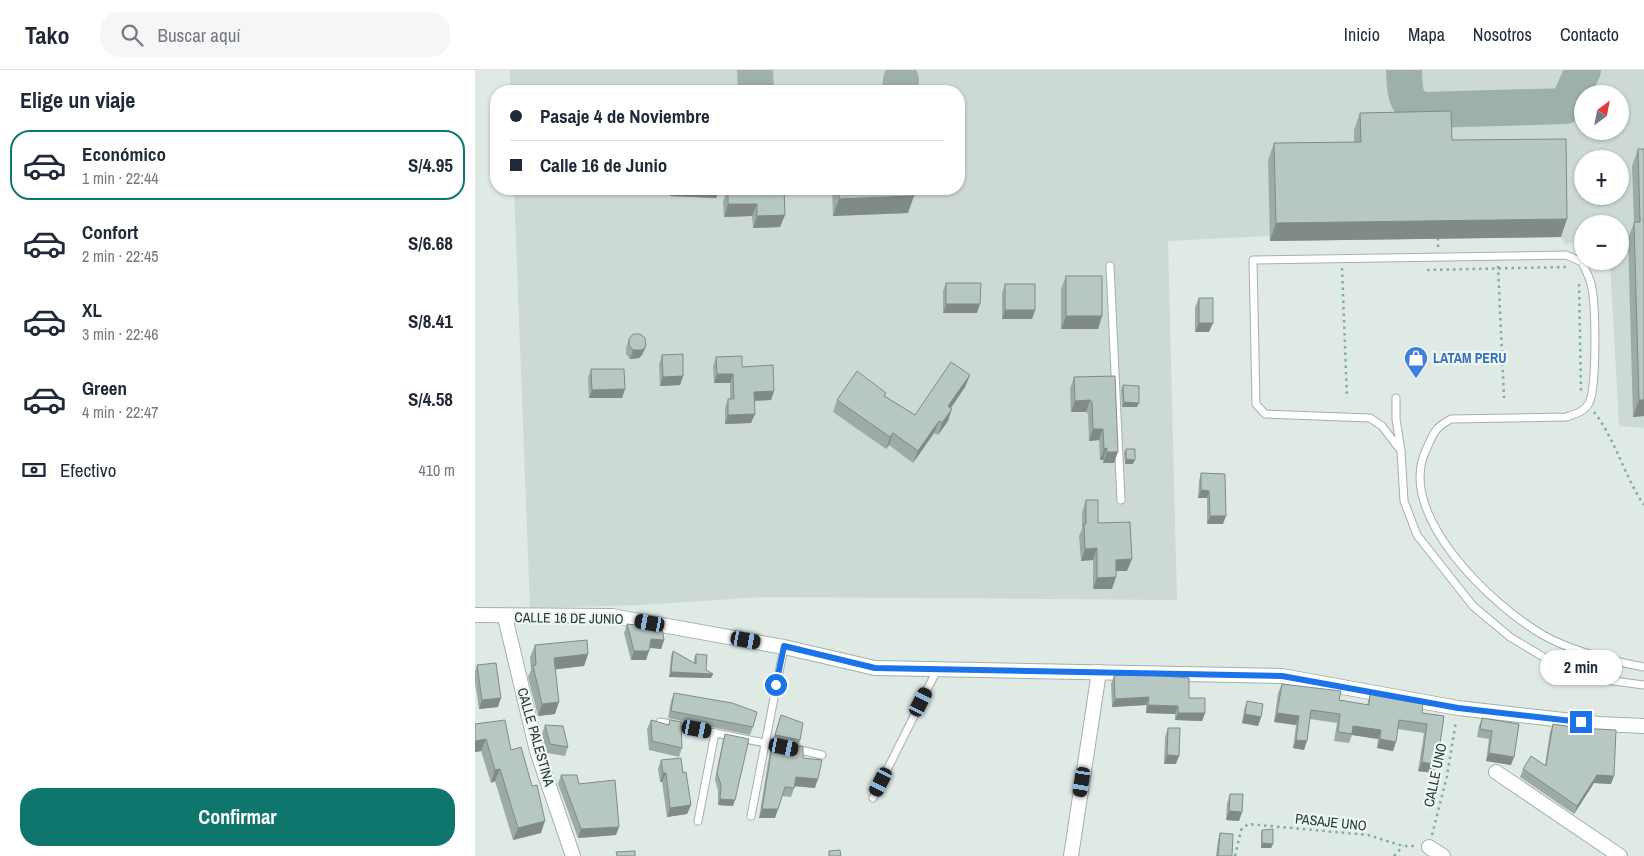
<!DOCTYPE html>
<html lang="es">
<head>
<meta charset="utf-8">
<style>
	body { margin:0; font-family:"Archivo Narrow",sans-serif; background:#f6f6f7; color:#1f2937; height:100vh; display:flex; flex-direction:column; font-size:19px; white-space:nowrap }
	* { box-sizing:border-box; margin:0 }
	p { font-size:16px; color:#747a83 }
	.icon { flex:none; width:28px; height:28px; fill:none; stroke:currentColor; stroke-width:2; stroke-linecap:round; stroke-linejoin:round }
	.map { position:relative; flex:1; overflow:hidden }
	.side { display:flex; flex-direction:column; background:#fff; width:475px }
	.side>* { flex:none }
	.hud { position:absolute; left:15px; top:15px; width:475px; height:110px; border-radius:20px; box-shadow:0 1px 4px #0004; display:grid; align-content:center; height:110px; padding:0 20px; background:#fff }
	.needle { width:32px; rotate:32deg }
	.buttons { position:absolute; left:1099px; top:15px; display:grid; gap:10px }
	.buttons a { display:grid; place-items:center; width:55px; height:55px; border-radius:50%; background:#fff; box-shadow:0 1px 4px #0004; font-size:25px }
	.end { position:absolute; width:22px; height:22px; margin:-11px; border:6px solid #1a73e8; background:#fff; box-shadow:0 0 0 2px #fff }
	.from { border-radius:50% }
	.bubble { position:absolute; height:35px; border-radius:18px; background:#fff; box-shadow:0 1px 4px #0004; font-size:16px; font-weight:700; line-height:35px; text-align:center }
	.car { position:absolute; width:15px; height:30px; margin:-15px -8px; border-radius:6px; box-shadow:0 0 4px 1px #0007; background:linear-gradient(#222 24%,#8ab4d8 0 40%,#222 0 76%,#8ab4d8 0 86%,#222 0) }
	.hud b { display:flex; align-items:center; gap:18px; height:48px; font-size:19px }
	.hud b+b { border-top:1px solid #e0e1e3 }
	.hud i { width:12px; height:12px; background:#1f2937 }
	ul { padding:0; list-style:none }
	li { display:flex; align-items:center; gap:15px; height:70px; margin:0 10px 8px; padding:0 10px; border:2px solid transparent; border-radius:20px }
	li div { flex:1 }
	li b { display:block; font-size:19px }
	li em { font-style:normal; font-weight:700 }
	li.current { border-color:#0f766e }
	li>.icon { width:45px; height:45px; stroke-width:1.5 }
	h2 { padding:0 20px; font-size:22px; line-height:60px }
	.pay { display:flex; align-items:center; gap:12px; height:55px; padding:0 20px; font-size:19px }
	.pay p { margin-inline-start:auto }
	.cta { display:flex; gap:10px; margin-top:auto; padding:10px 20px }
	.cta a { flex:1; height:58px; border-radius:20px; background:#0f766e; color:#fff; font-size:20px; font-weight:700; line-height:58px; text-align:center }
	header { display:flex; align-items:center; gap:30px; box-sizing:border-box; height:70px; padding:0 25px; background:#fff; border-bottom:1px solid #e0e1e3 }
	header strong { font-size:24px }
	nav { display:flex; gap:28px; margin-inline-start:auto; font-size:18px }
	.search { width:350px; height:45px; background:#f6f6f7; display:flex; align-items:center; gap:12px; box-sizing:border-box; padding:0 18px; border-radius:20px; color:#747a83; font-size:19px }
	main { display:flex; flex:1; min-height:0 }
	.map>svg:first-child { display:block }
</style>
</head>
<body>
<header>
<strong>Tako</strong>
<div class="search"><svg class="icon" aria-label="search" viewBox="0 0 24 24"><circle cx="10" cy="10" r="6"/><path d="M15 15l6 6"/></svg>Buscar aquí</div>
<nav><a>Inicio</a><a>Mapa</a><a>Nosotros</a><a>Contacto</a></nav>
</header>
<main>
<section class="side">
<h2>Elige un viaje</h2>
<ul>
<li class="current"><svg class="icon" aria-label="car" viewBox="0 0 24 24"><path d="M5 17H2v-5l4-1 3-4h7l3 4 3 1v5h-3M9 17h6M6 11h13"/><circle cx="7" cy="17" r="2"/><circle cx="17" cy="17" r="2"/></svg><div><b>Económico</b><p>1 min · 22:44</p></div><em>S/4.95</em></li>
<li><svg class="icon" aria-label="car" viewBox="0 0 24 24"><path d="M5 17H2v-5l4-1 3-4h7l3 4 3 1v5h-3M9 17h6M6 11h13"/><circle cx="7" cy="17" r="2"/><circle cx="17" cy="17" r="2"/></svg><div><b>Confort</b><p>2 min · 22:45</p></div><em>S/6.68</em></li>
<li><svg class="icon" aria-label="car" viewBox="0 0 24 24"><path d="M5 17H2v-5l4-1 3-4h7l3 4 3 1v5h-3M9 17h6M6 11h13"/><circle cx="7" cy="17" r="2"/><circle cx="17" cy="17" r="2"/></svg><div><b>XL</b><p>3 min · 22:46</p></div><em>S/8.41</em></li>
<li><svg class="icon" aria-label="car" viewBox="0 0 24 24"><path d="M5 17H2v-5l4-1 3-4h7l3 4 3 1v5h-3M9 17h6M6 11h13"/><circle cx="7" cy="17" r="2"/><circle cx="17" cy="17" r="2"/></svg><div><b>Green</b><p>4 min · 22:47</p></div><em>S/4.58</em></li>
</ul>
<div class="pay"><svg class="icon" aria-label="cash" viewBox="0 0 24 24"><path d="M3 7h18v10H3z"/><circle cx="12" cy="12" r="2"/></svg>Efectivo<p>410 m</p></div>
<div class="cta"><a>Confirmar</a></div>
</section>
<div class="map">
<svg width="1169" height="786" viewBox="0 0 1169 786">
	<rect width="100%" height="100%" fill="#dfeae5"/>
	<path fill="#cddad4" fill-rule="evenodd" d="M35,0H1169V358L1144,356L1135,191H1145V154H1108L1107,172L1090,174L1086,167L795,171L794,166L693,171L702,530L288,527L166,535L55,538L39,119H484V21H35ZM1108,24H1145V61H1108ZM1108,89H1145V126H1108Z"/>
	<g fill="none" stroke-linecap="round" stroke-linejoin="round">
		<g stroke="#9db0aa" stroke-width="36">
			<polyline points="280,0 281,21"/>
			<path d="M929,0C930,19 928,37 951,40L1090,36L1097,25L1108,0"/>
			<polyline points="425,21 426,10"/>
		</g>
		<g stroke="#a2b1ac" stroke-width="9">
			<g id="service">
				<polyline points="635,196 646,430"/>
				<polyline points="921,328 921,349 926,381 929,431 942,465 998,536 1035,567 1080,594 1123,609 1169,615"/>
				<path d="M926,381L907,356L895,348L790,344L781,334L778,190L1091,185L1107,192C1110,199 1114,206 1116,214C1121,232 1122,318 1114,333C1109,342 1100,344 1091,347L976,349C959,358 959,363 951,380C920,445 1018,536 1068,565C1096,581 1137,591 1169,597"/>
				<polyline points="185,652 305,676"/>
				<polyline points="321,679 347,685"/>
				<polyline points="398,728 462,600"/>
				<polyline points="276,746 309,577"/>
				<polyline points="223,751 240,663"/>
			</g>
		</g>
		<g stroke="#a2b1ac" stroke-width="16">
			<g id="minor">
				<polyline points="0,545 137,546 309,577 400,598 807,606 983,638 1124,654 1169,656"/>
				<polyline points="30,547 62,681 98,786"/>
				<polyline points="1021,702 1145,786"/>
				<polyline points="954,777 968,786"/>
				<polyline points="596,786 624,602"/>
			</g>
		</g>
		<g stroke="#80ada0" stroke-width="2.5" stroke-dasharray="2.5 4" stroke-linecap="butt">
			<polyline points="963,168 963,178"/>
			<polyline points="1023,196 1029,328"/>
			<polyline points="867,198 872,328"/>
			<polyline points="952,200 1091,197"/>
			<polyline points="1104,214 1106,321"/>
			<path d="M1119,342C1141,370 1149,406 1169,435"/>
			<polyline points="957,765 972,706 981,651"/>
			<polyline points="760,786 766,760 773,754 893,765 928,776 940,776"/>
			<polyline points="919,786 928,776"/>
		</g>
		<use href="#service" stroke="#fff" stroke-width="7"/>
		<use href="#minor" stroke="#fff" stroke-width="14"/>
	</g>
	<g fill="#9daba6">
		<polygon points="885,43 977,70 1086,167 795,171 793,90 799,73 879,72 879,60"/>
		<polygon points="1163,79 1169,79 1169,346 1158,347 1153,168 1159,153 1157,96"/>
		<polygon points="195,119 245,119 241,128 195,126"/>
		<polygon points="253,119 310,145 305,157 278,158 277,146 249,147 248,131"/>
		<polygon points="357,119 439,119 433,143 358,146"/>
		<polygon points="591,206 627,246 623,259 586,259 586,219"/>
		<polygon points="471,213 502,243 468,243 468,221"/>
		<polygon points="530,214 560,240 557,249 527,249 527,223"/>
		<polygon points="724,228 734,262 720,262 720,237"/>
		<polygon points="154,269 171,276 167,285 164,288 155,289 151,284 151,278"/>
		<polygon points="187,285 208,306 205,315 185,316 184,294"/>
		<polygon points="241,287 267,297 299,321 296,330 279,331 276,353 250,354 250,338 253,329 255,329 255,313 239,313 238,296"/>
		<polygon points="116,299 150,319 147,328 114,328 113,308"/>
		<polygon points="495,305 490,317 476,338 473,351 463,365 459,363 438,393 414,375 411,379 358,342 362,330 411,323 410,326 440,345"/>
		<polygon points="640,306 639,393 628,393 628,390 625,390 624,370 614,371 613,344 611,342 596,342 595,319 599,307"/>
		<polygon points="648,315 662,337 647,337 646,320"/>
		<polygon points="651,379 658,394 650,394 649,383"/>
		<polygon points="726,403 750,404 748,454 732,454 732,428 723,428 724,411"/>
		<polygon points="611,430 623,453 652,501 641,501 637,519 618,519 618,490 606,491 604,466 607,459 607,442"/>
		<polygon points="152,554 189,570 186,579 174,578 171,590 156,590 149,563"/>
		<polygon points="60,575 113,584 109,596 80,599 80,644 63,646 53,607 56,600 55,587"/>
		<polygon points="198,581 219,593 219,588 221,584 231,600 238,604 236,608 194,607 196,586"/>
		<polygon points="2,595 23,637 4,639 0,612 0,601"/>
		<polygon points="639,606 714,628 730,643 727,651 700,650 700,644 671,643 671,635 637,637 636,614"/>
		<polygon points="807,614 864,630 892,635 895,624 927,630 947,643 969,646 958,703 943,701 949,663 923,659 918,681 902,678 903,669 877,665 874,673 859,671 862,653 835,649 829,680 818,678 821,655 799,652 803,623"/>
		<polygon points="199,623 278,657 275,665 193,648 196,631"/>
		<polygon points="772,631 786,647 783,656 767,653 769,640"/>
		<polygon points="306,645 325,670 324,675 298,670"/>
		<polygon points="1007,648 1044,654 1036,695 1011,691 1014,669 1002,667 1004,656"/>
		<polygon points="176,650 193,655 195,650 207,678 204,687 174,680 172,659"/>
		<polygon points="0,654 36,680 66,763 38,770 20,711 16,713 6,681 0,682"/>
		<polygon points="1078,654 1136,714 1119,713 1099,744 1045,707 1048,699 1070,695 1075,662"/>
		<polygon points="70,655 93,677 90,686 72,683 67,664"/>
		<polygon points="693,658 701,694 689,694 690,667"/>
		<polygon points="250,664 258,736 243,735 243,721 240,709 248,670"/>
		<polygon points="298,671 328,688 340,718 320,716 316,727 307,726 300,748 284,748 295,680"/>
		<polygon points="186,690 208,703 216,735 212,744 192,747 187,712 185,712 183,699"/>
		<polygon points="86,705 104,714 141,765 103,768 83,714"/>
		<polygon points="755,724 767,742 764,751 751,750 752,733"/>
		<polygon points="787,760 798,774 796,778 786,778 786,764"/>
		<polygon points="745,763 757,786 741,786 743,770"/>
	</g>
	<g fill="#808b87">
		<polygon points="198,119 245,119 241,128 195,126"/>
		<polygon points="439,126 433,143 358,146 364,129"/>
		<polygon points="253,134 282,134 277,146 249,147"/>
		<polygon points="310,145 305,157 278,158 282,146"/>
		<polygon points="1092,149 1086,167 795,171 801,153"/>
		<polygon points="471,234 505,234 502,243 468,243"/>
		<polygon points="530,240 560,240 557,249 527,249"/>
		<polygon points="591,246 627,246 623,259 586,259"/>
		<polygon points="724,253 738,253 734,262 720,262"/>
		<polygon points="171,276 167,285 164,288 155,289 158,280"/>
		<polygon points="242,304 258,304 255,313 239,313"/>
		<polygon points="495,305 490,317 469,348 473,336"/>
		<polygon points="208,306 205,315 185,316 188,307"/>
		<polygon points="150,319 147,328 114,328 117,320"/>
		<polygon points="299,321 296,330 276,331 279,322"/>
		<polygon points="615,330 611,342 596,342 600,331"/>
		<polygon points="1164,330 1169,330 1169,346 1158,347"/>
		<polygon points="649,332 664,333 662,337 647,337"/>
		<polygon points="477,339 473,351 463,365 467,353"/>
		<polygon points="280,344 276,353 250,354 253,345"/>
		<polygon points="464,351 459,363 438,393 443,381"/>
		<polygon points="618,359 628,359 624,370 614,371"/>
		<polygon points="418,363 414,375 411,379 415,367"/>
		<polygon points="632,378 628,390 625,390 629,379"/>
		<polygon points="632,382 643,382 639,393 628,393"/>
		<polygon points="651,389 660,390 658,394 650,394"/>
		<polygon points="726,420 734,421 732,428 723,428"/>
		<polygon points="735,446 751,446 748,454 732,454"/>
		<polygon points="622,478 618,490 606,491 610,479"/>
		<polygon points="657,489 652,501 636,501 641,490"/>
		<polygon points="641,507 637,519 618,519 622,508"/>
		<polygon points="176,569 189,570 186,579 172,577"/>
		<polygon points="159,581 174,581 171,590 156,590"/>
		<polygon points="113,584 109,596 75,600 79,588"/>
		<polygon points="196,602 238,604 236,608 194,607"/>
		<polygon points="674,627 671,635 637,637 640,629"/>
		<polygon points="26,628 23,637 4,639 7,630"/>
		<polygon points="84,632 80,644 63,646 67,634"/>
		<polygon points="673,635 703,636 700,644 671,643"/>
		<polygon points="703,643 730,643 727,651 700,650"/>
		<polygon points="802,643 824,646 821,655 799,652"/>
		<polygon points="770,644 786,647 783,656 767,653"/>
		<polygon points="878,656 906,660 903,669 877,665"/>
		<polygon points="11,669 6,681 0,682 0,671"/>
		<polygon points="905,669 921,672 918,681 902,678"/>
		<polygon points="821,670 832,671 829,680 818,678"/>
		<polygon points="1014,683 1039,687 1036,695 1011,691"/>
		<polygon points="692,685 704,686 701,694 689,694"/>
		<polygon points="947,692 962,695 958,703 943,701"/>
		<polygon points="25,699 20,711 16,713 20,700"/>
		<polygon points="188,703 191,703 187,712 185,712"/>
		<polygon points="1122,705 1139,706 1136,714 1119,713 1099,744 1102,736"/>
		<polygon points="321,707 343,709 340,718 318,716"/>
		<polygon points="245,729 260,730 258,736 243,735"/>
		<polygon points="216,735 212,744 192,747 195,738"/>
		<polygon points="287,739 303,739 300,748 284,748"/>
		<polygon points="754,741 767,742 764,751 751,750"/>
		<polygon points="70,751 66,763 38,770 43,758"/>
		<polygon points="144,757 141,765 103,768 106,759"/>
		<polygon points="787,773 798,774 796,778 786,778"/>
	</g>
	<g fill="#b7c7c1" stroke="#808b87">
		<polygon points="976,41 977,70 1091,69 1092,149 801,153 799,73 886,72 885,43"/>
		<polygon points="1163,79 1169,79 1169,330 1164,330 1159,152 1165,152"/>
		<polygon points="253,119 309,119 310,145 282,146 282,134 253,134"/>
		<polygon points="364,119 439,119 439,126 364,129"/>
		<rect x="591" y="206" width="36" height="40"/>
		<polygon points="471,213 506,213 505,234 471,234"/>
		<rect x="530" y="214" width="30" height="26"/>
		<rect x="724" y="228" width="14" height="25"/>
		<polygon points="158,264 165,264 170,268 171,276 167,280 158,280 154,275 154,269"/>
		<polygon points="208,284 208,306 188,307 187,285"/>
		<polygon points="267,286 267,297 298,295 299,321 279,322 280,344 253,345 253,329 259,329 258,304 242,304 241,287"/>
		<polygon points="476,292 495,305 473,336 477,339 467,353 464,351 443,381 418,363 415,367 362,330 382,301 411,323 409,326 440,345"/>
		<polygon points="116,299 149,299 150,319 117,320"/>
		<polygon points="640,306 643,382 632,382 632,378 629,379 628,359 618,359 617,332 615,330 600,331 599,307"/>
		<polygon points="648,315 664,316 664,333 649,332"/>
		<polygon points="651,379 660,379 660,390 651,389"/>
		<polygon points="726,403 750,404 751,446 735,446 734,421 726,420"/>
		<polygon points="611,430 623,430 623,453 655,452 657,489 641,490 641,507 622,508 622,478 610,479 609,454 611,454"/>
		<polygon points="152,554 187,558 189,570 176,569 174,581 159,581"/>
		<polygon points="112,570 113,584 79,588 84,632 67,634 58,596 61,595 60,575"/>
		<polygon points="198,581 221,594 221,584 232,585 231,600 238,604 196,602"/>
		<polygon points="21,593 26,628 7,630 2,595"/>
		<polygon points="661,604 714,608 714,628 730,628 730,643 703,643 703,636 673,635 674,627 640,629 639,606"/>
		<polygon points="807,614 866,621 864,630 894,635 895,624 927,628 927,630 948,633 947,643 969,646 962,695 947,692 952,654 924,650 921,672 905,669 906,660 878,656 877,664 863,662 865,644 836,640 832,671 821,670 824,646 802,643"/>
		<polygon points="199,623 257,633 282,642 278,657 196,641"/>
		<polygon points="772,631 788,634 786,647 770,644"/>
		<polygon points="306,645 328,653 325,670 300,665"/>
		<polygon points="1007,648 1044,654 1039,687 1014,683 1017,661 1005,659"/>
		<polygon points="30,650 36,680 46,677 57,716 62,715 70,751 43,758 25,699 20,700 11,669 0,671 0,654"/>
		<polygon points="176,650 194,655 195,650 206,652 207,678 177,671"/>
		<polygon points="1078,654 1104,658 1141,660 1139,706 1122,705 1102,736 1048,699 1056,686 1071,696"/>
		<polygon points="70,655 88,656 93,677 75,674"/>
		<polygon points="693,658 705,658 704,686 692,685"/>
		<polygon points="250,664 274,669 260,730 245,729 246,715 242,703"/>
		<polygon points="298,671 328,677 328,688 347,690 343,709 321,707 319,718 310,717 303,739 287,739"/>
		<polygon points="206,688 208,703 211,702 216,735 195,738 191,703 188,703 186,690"/>
		<polygon points="86,705 102,705 104,714 140,710 144,757 106,759"/>
		<polygon points="755,724 768,724 767,742 754,741"/>
		<polygon points="798,759 798,774 787,773 787,760"/>
		<polygon points="745,763 758,764 757,786 743,786"/>
		<polygon points="365,780 366,786 354,786 354,781"/>
		<polygon points="160,781 160,786 142,786 141,782"/>
	</g>
	<g fill="none" stroke-linecap="round" stroke-linejoin="round">
		<polyline stroke="#1a73e8" stroke-width="6" points="301,615 309,576 400,598 807,606 983,638 1106,652"/>
	</g>
	<defs>
		<g id="shop-pin" transform="scale(1.25)"><path d="M0 17L-7.5 6A9.5 9.5 0 1 1 7.5 6Z" fill="#3f7fe0" stroke="#eff7f3"/><path d="M-5-2.5h2.3a2.7 3.5 0 0 1 5.4 0H5L5.5 6h-11ZM-1.5-2.5h3a1.5 2.3 0 0 0-3 0Z" fill="#fff"/></g>
	</defs>
	<g fill-rule="evenodd">
		<use href="#shop-pin" x="941" y="288"/>
	</g>
	<g text-anchor="middle" dominant-baseline="central" stroke-width="4.5" stroke-linejoin="round" paint-order="stroke">
		<g font-size="14" font-weight="bold" fill="#366cbe" stroke="#eff7f3" text-anchor="start">
			<text x="958" y="288">LATAM PERU</text>
		</g>
		<g font-size="14" fill="#213934" stroke="#eff7f3">
			<text transform="translate(94 548) rotate(1)">CALLE 16 DE JUNIO</text>
			<text transform="translate(61 667) rotate(74)">CALLE PALESTINA</text>
			<text transform="translate(960 705) rotate(-78)">CALLE UNO</text>
			<text transform="translate(856 752) rotate(6)">PASAJE UNO</text>
		</g>
	</g>
</svg>
<div class="buttons">
<a><svg class="needle" viewBox="-14 -14 28 28"><path d="M0-13l5 13h-10z" fill="#e53935"/><path d="M0 13l5-13h-10z" fill="#747a83"/></svg></a>
<a>+</a>
<a>−</a>
</div>
<i class="end from" style="left:301px;top:615px"></i>
<i class="end" style="left:1106px;top:652px"></i>
<div class="bubble" style="left:1065px;top:580px;width:82px">2 min</div>
<i class="car" style="left:175px;top:553px;rotate:280deg"></i>
<i class="car" style="left:271px;top:570px;rotate:100deg"></i>
<i class="car" style="left:446px;top:632px;rotate:27deg"></i>
<i class="car" style="left:222px;top:659px;rotate:101deg"></i>
<i class="car" style="left:309px;top:677px;rotate:102deg"></i>
<i class="car" style="left:406px;top:712px;rotate:207deg"></i>
<i class="car" style="left:607px;top:712px;rotate:189deg"></i>
<div class="hud">
<b><i class="from"></i>Pasaje 4 de Noviembre</b>
<b><i></i>Calle 16 de Junio</b>
</div>
</div>
</main>
</body>
</html>
